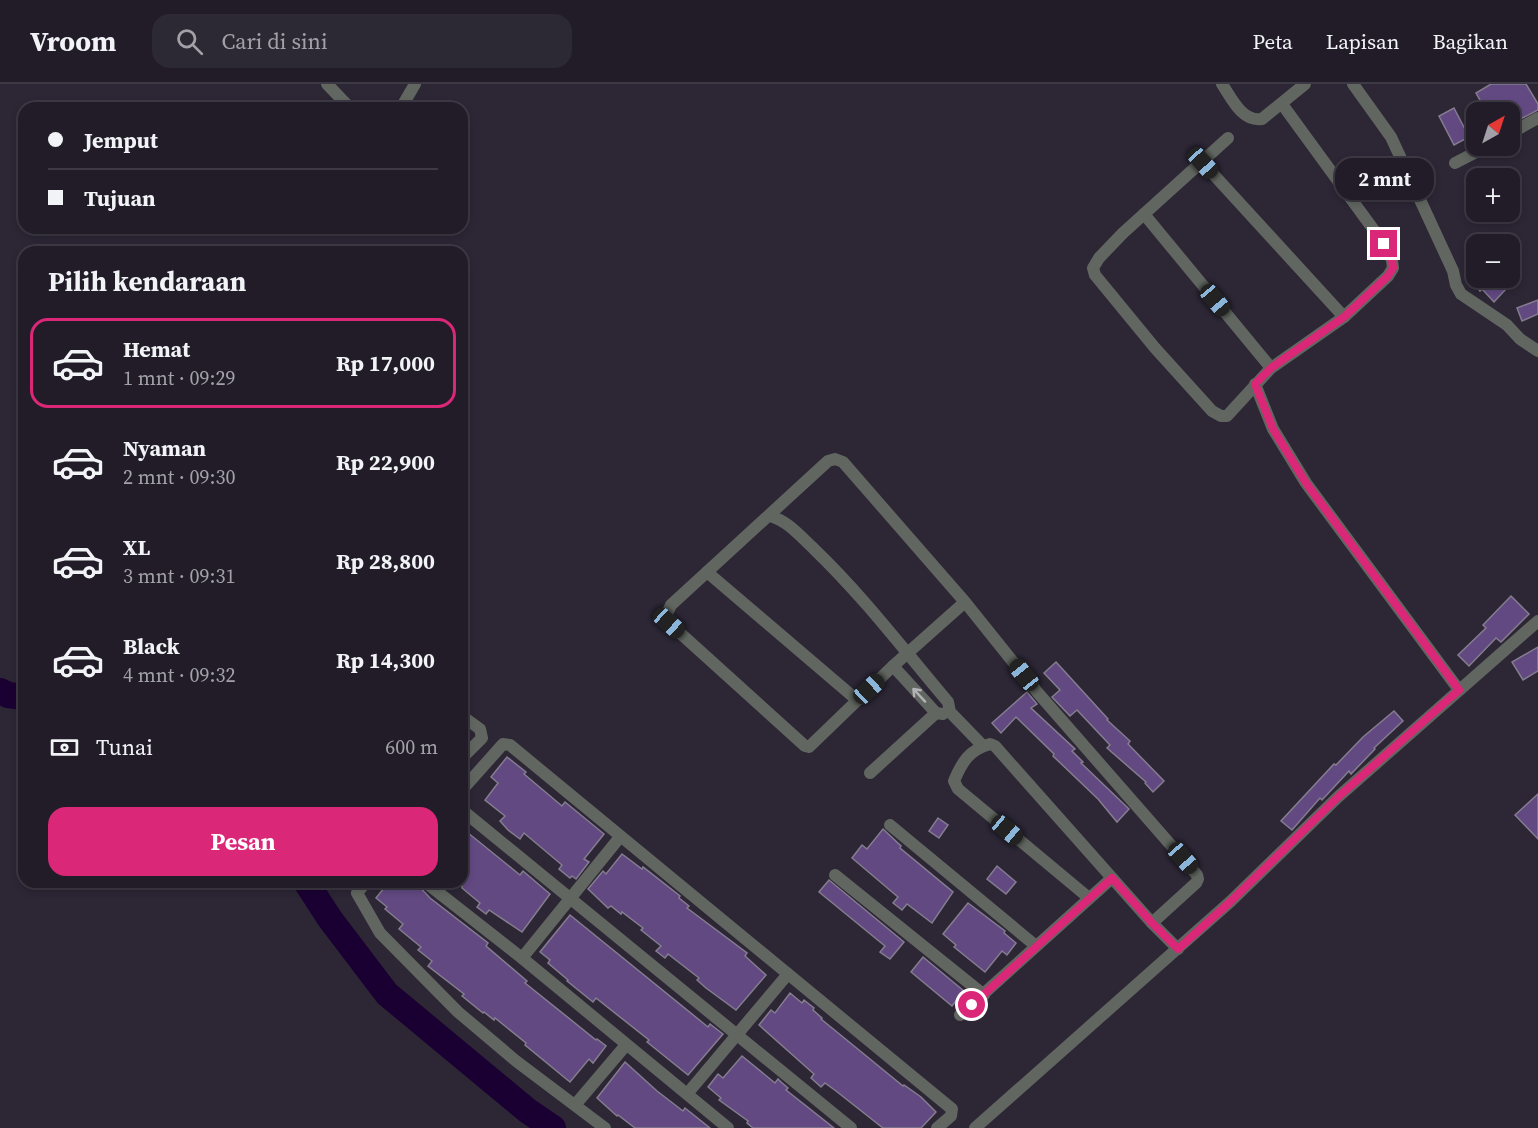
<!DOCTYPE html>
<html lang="id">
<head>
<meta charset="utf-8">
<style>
	body { margin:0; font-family:"Source Serif 4",serif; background:#2d2934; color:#f1f3f6; height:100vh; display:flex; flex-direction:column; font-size:22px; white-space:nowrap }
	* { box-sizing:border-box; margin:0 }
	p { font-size:20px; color:#a2a1a8 }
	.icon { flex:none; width:33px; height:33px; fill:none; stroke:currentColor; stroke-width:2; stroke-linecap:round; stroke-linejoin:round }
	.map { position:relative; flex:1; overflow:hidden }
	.sheet { position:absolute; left:18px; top:162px; width:450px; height:642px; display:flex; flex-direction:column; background:#211c28; border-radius:18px; box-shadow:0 3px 9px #0003,0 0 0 2px #3e3a45 }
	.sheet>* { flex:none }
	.top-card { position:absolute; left:18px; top:18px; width:450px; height:132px; border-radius:18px; box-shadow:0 3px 9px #0003,0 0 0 2px #3e3a45; display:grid; align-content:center; height:132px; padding:0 30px; background:#211c28 }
	.needle { width:39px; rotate:39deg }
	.buttons { position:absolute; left:1466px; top:18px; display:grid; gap:12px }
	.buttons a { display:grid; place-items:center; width:54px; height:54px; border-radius:12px; background:#211c28; box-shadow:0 3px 9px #0003,0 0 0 2px #3e3a45; font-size:30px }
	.end { position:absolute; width:27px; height:27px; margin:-14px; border:8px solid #db2777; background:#fff; box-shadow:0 0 0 3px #fff }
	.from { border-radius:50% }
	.bubble { position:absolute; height:42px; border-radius:18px; background:#211c28; box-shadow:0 3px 9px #0003,0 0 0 2px #3e3a45; font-size:20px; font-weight:700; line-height:42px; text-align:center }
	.car { position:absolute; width:18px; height:36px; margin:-18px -9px; border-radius:8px; box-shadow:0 0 4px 2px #0007; background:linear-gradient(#222 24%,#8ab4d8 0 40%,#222 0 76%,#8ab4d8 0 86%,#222 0) }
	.top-card b { display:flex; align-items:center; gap:21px; height:57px; font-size:22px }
	.top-card b+b { border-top:2px solid #3e3a45 }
	.top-card i { width:15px; height:15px; background:#f1f3f6 }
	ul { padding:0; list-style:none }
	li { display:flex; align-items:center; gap:18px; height:90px; margin:0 12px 9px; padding:0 18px; border:3px solid transparent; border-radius:18px }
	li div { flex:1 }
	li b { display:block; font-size:22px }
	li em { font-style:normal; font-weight:700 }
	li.current { border-color:#db2777 }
	li>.icon { width:54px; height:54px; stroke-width:1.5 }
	h2 { padding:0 30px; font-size:27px; line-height:72px }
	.pay { display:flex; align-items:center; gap:15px; height:66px; padding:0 30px; font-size:22px }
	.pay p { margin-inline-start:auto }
	.action { display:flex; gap:12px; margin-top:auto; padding:12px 30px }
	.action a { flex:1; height:69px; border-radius:18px; background:#db2777; color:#fff; font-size:24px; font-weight:700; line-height:69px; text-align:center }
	header { display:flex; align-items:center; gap:36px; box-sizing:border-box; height:84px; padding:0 30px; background:#211c28; border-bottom:2px solid #3e3a45 }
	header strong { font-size:28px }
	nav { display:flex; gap:33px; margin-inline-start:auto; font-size:21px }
	.search { width:420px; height:54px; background:#2d2934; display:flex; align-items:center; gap:15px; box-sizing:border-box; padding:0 21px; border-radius:18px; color:#a2a1a8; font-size:22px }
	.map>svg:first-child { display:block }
</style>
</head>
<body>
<header>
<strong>Vroom</strong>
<div class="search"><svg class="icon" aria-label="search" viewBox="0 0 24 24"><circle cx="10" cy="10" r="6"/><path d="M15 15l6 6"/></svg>Cari di sini</div>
<nav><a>Peta</a><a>Lapisan</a><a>Bagikan</a></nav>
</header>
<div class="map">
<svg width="1538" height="1044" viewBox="0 0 1538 1044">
	<rect width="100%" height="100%" fill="#2c2635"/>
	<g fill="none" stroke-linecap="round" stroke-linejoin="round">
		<g stroke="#1a0032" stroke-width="26">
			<polyline points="0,607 8,611 24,613"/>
			<polyline points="306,798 330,835 387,910 528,1027 553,1044"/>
		</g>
	</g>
	<g fill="#624982" stroke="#847d8f" stroke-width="1.5">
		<polygon points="1491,0 1526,0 1538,20 1538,26 1509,41 1509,28 1492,28 1489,23 1485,25 1476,9"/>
		<polygon points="1454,24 1469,53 1454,61 1439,32"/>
		<polygon points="1470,194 1498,194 1496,195 1506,205 1494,218 1482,205 1480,207"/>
		<polygon points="1538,216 1538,230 1522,237 1517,224"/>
		<polygon points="1511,512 1529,530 1501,558 1496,554 1469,582 1458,571 1486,544 1483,541"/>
		<polygon points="1538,563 1538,587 1523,596 1512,578"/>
		<polygon points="1056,578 1108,635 1107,636 1130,657 1128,660 1164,697 1153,708 1145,699 1146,698 1107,664 1110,661 1077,626 1070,632 1052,613 1060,606 1044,589"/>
		<polygon points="1027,608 1037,620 1031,624 1075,665 1072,667 1083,678 1081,679 1129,725 1117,738 1098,715 1053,672 1054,670 1016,633 1001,649 992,639"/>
		<polygon points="1394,627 1403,637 1374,664 1375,665 1351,690 1349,687 1322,716 1320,714 1292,746 1281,737 1334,680 1336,681 1363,653"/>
		<polygon points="507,673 526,688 524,690 562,722 565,718 604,750 584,775 589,778 576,795 572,792 570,794 559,785 562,781 524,749 520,755 508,746 500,737 505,732 485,716 498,699 491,693"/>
		<polygon points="1538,710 1538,755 1515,731"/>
		<polygon points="938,734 948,741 939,754 929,747"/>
		<polygon points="462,744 520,791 523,787 550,810 522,848 489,826 486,830 477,823 480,819 462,804"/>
		<polygon points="883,745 901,762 900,764 953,808 932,839 907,820 902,826 893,819 898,813 852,774 862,761 867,765"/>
		<polygon points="622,770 642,785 643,783 680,812 679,814 689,822 687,824 747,869 745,872 766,891 736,926 706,904 697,896 699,894 668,870 665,874 656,867 661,862 641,846 643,844 622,828 621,830 611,822 608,824 588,805 603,787 606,790"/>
		<polygon points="997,782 1016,798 1006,810 987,795"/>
		<polygon points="829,796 904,858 890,875 880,868 885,862 819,808"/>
		<polygon points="389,798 415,798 430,814 488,859 486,862 527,897 525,899 596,956 597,955 606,962 593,979 589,975 570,998 525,961 526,959 495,934 494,936 484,928 483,929 462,912 464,910 428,882 432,877 418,866 421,863 399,845 403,840 385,825 387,823 376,814"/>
		<polygon points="968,819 1005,847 1004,849 1016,859 1007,871 1002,867 985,888 954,863 956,861 943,850"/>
		<polygon points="570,831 708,943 710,940 723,950 688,991 647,958 649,956 596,914 593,918 567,897 568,896 548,879 550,876 540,868"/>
		<polygon points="923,873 964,907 952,922 911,888"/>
		<polygon points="790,909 802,919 804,916 814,924 813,926 822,934 821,935 903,1002 904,1001 921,1013 936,1028 921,1044 883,1044 836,1007 825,999 821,1003 811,994 814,990 759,941 771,926 775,929"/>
		<polygon points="742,972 775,999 778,995 781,998 788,1004 786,1006 834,1044 753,1044 747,1039 748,1037 719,1016 721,1014 708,1003 718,990 723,994"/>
		<polygon points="625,978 657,1007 683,1027 685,1024 710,1044 635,1044 618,1031 617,1032 597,1014"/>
	</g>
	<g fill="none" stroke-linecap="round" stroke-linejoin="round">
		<g stroke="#616760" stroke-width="12">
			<polyline points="327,0 350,24"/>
			<path d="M1222,0C1232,15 1242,38 1262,35L1305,0"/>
			<polyline points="1353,0 1391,53 1453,187 1456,201 1461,210 1507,241 1520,255 1538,267"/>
			<polyline points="401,24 415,0"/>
			<polyline points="1509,50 1538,34"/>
			<polyline points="1228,54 1123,149 1099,174 1093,184 1095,191 1155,264 1212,327 1221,332 1227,332 1271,284 1344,233 1388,192 1393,184 1392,176 1384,160 1282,20"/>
			<polyline points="1203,79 1344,233"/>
			<polyline points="1455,79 1488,62"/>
			<polyline points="1144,130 1271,284"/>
			<polyline points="1255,300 1273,345 1306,399 1459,606"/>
			<path d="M770,432C788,437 800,452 814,465C863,512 904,566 948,618L950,628L983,662"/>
			<polyline points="707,488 857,616"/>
			<polyline points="965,518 893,582 809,663 805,662 669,539 666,532 671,521 828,377 835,375 843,378 965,518 1038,609 1197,791 1198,795 1196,799 1152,839"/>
			<polyline points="893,582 936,629 943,630"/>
			<polyline points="462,632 480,645 482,654 462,674"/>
			<polyline points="870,689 936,629"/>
			<polyline points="462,706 503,660 510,661 952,1025 951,1032 937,1044"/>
			<polyline points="462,726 851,1044"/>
			<polyline points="890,741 1036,862"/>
			<polyline points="835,791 984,911"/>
			<polyline points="366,798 357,809 380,849 458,928 516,977 605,1044"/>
			<polyline points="425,798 522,874 728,1044"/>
			<path d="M1089,814L958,705L954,697C962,678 969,666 990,660L995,662L1152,839L1178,865"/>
			<polyline points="522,874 620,753"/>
			<polyline points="960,931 1112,794"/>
			<polyline points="687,1010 788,890"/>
			<polyline points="575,1021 626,961"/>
			<polyline points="975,1044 1231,817 1338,713 1538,537"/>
		</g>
	</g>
	<defs><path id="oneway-shaft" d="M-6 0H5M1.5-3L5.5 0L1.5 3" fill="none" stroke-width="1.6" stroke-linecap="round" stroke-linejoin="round" transform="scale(1.5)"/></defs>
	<use stroke="#b3b2b7" href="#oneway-shaft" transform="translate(919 611) rotate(-133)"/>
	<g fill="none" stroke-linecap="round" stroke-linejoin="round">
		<polyline stroke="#db2777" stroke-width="8" points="972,921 1112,794 1152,839 1178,865 1231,817 1338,713 1459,606 1306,399 1273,345 1255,300 1271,284 1344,233 1388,192 1393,184 1392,176 1384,160"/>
	</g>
</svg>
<div class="buttons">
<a><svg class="needle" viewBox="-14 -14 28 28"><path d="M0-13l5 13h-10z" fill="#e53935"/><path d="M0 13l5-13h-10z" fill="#a2a1a8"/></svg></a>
<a>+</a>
<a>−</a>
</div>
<i class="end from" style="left:972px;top:921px"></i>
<i class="end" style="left:1384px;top:160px"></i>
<div class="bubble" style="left:1335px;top:74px;width:99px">2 mnt</div>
<i class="car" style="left:1203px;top:79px;rotate:138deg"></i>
<i class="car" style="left:1215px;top:216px;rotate:140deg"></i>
<i class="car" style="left:669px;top:539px;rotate:132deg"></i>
<i class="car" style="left:1024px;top:591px;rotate:321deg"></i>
<i class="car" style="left:869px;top:605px;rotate:47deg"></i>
<i class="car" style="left:1007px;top:746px;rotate:130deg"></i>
<i class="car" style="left:1183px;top:774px;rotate:139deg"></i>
<div class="top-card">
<b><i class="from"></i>Jemput</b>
<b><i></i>Tujuan</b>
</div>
<section class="sheet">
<h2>Pilih kendaraan</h2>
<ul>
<li class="current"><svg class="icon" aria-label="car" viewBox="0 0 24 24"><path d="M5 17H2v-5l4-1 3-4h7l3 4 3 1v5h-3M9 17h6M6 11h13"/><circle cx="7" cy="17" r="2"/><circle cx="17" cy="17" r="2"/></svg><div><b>Hemat</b><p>1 mnt · 09:29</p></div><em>Rp 17,000</em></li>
<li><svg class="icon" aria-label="car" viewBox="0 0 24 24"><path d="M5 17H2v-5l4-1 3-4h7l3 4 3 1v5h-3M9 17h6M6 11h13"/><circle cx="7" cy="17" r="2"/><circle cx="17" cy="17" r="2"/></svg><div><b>Nyaman</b><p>2 mnt · 09:30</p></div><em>Rp 22,900</em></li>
<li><svg class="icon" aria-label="car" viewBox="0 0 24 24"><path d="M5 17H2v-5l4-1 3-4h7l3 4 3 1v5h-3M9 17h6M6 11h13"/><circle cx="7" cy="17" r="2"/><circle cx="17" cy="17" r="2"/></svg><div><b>XL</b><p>3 mnt · 09:31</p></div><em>Rp 28,800</em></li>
<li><svg class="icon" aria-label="car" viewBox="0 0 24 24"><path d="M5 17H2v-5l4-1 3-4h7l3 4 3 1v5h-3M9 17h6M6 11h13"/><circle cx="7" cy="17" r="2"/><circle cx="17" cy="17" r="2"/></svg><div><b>Black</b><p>4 mnt · 09:32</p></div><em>Rp 14,300</em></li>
</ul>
<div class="pay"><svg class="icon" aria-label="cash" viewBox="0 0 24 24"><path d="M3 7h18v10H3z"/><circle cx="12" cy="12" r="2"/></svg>Tunai<p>600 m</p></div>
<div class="action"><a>Pesan</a></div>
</section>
</div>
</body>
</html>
